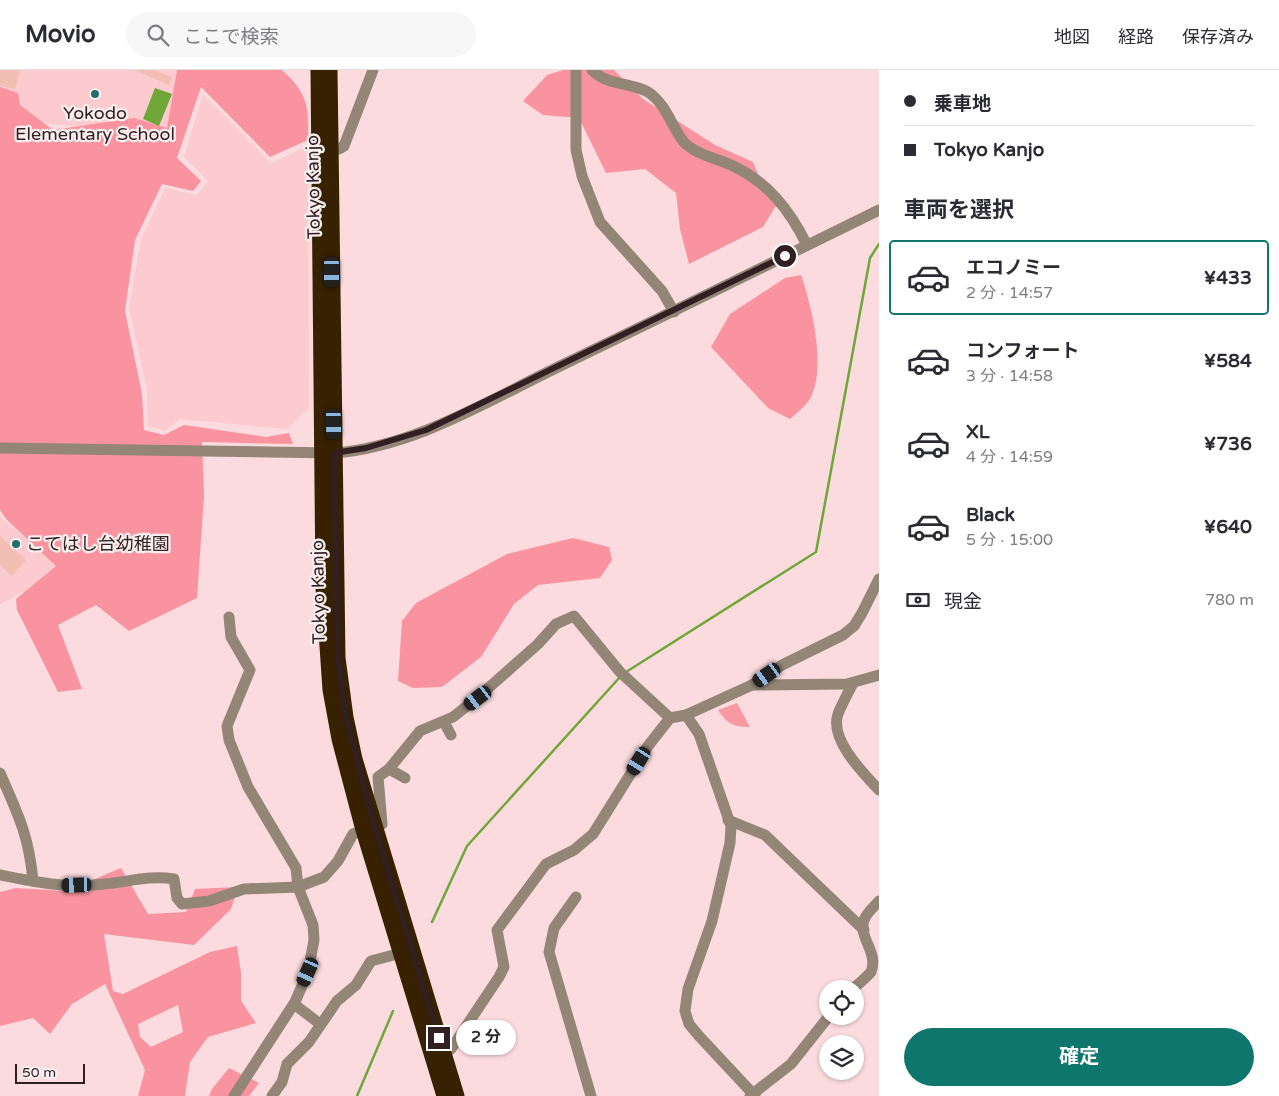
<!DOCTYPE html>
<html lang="ja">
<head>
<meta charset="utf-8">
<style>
	body { margin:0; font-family:"Varela Round","Noto Sans JP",sans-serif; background:#f7f7f7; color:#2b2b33; height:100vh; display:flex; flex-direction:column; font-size:19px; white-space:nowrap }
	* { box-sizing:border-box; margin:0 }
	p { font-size:16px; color:#7c7c81 }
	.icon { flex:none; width:28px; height:28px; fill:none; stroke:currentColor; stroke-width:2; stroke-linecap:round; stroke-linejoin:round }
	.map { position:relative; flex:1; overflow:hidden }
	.panel { display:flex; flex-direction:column; background:#fff; width:400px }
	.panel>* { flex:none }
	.banner { display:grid; align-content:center; height:110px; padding:0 25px; background:#fff }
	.tools { position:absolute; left:819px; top:910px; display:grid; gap:10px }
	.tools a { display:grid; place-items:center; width:45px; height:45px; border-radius:50%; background:#fff; box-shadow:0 1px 4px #0004; font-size:25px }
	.scale { position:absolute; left:15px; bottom:12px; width:70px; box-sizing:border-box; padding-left:5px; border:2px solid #321f21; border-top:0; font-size:14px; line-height:18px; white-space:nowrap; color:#321f21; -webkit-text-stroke:4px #f9efef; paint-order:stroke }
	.end { position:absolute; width:22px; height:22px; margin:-11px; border:6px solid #321f21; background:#fff; box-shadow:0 0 0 2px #fff }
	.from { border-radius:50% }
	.bubble { position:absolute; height:35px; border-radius:18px; background:#fff; box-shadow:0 1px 4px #0004; font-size:16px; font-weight:700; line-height:35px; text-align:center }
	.car { position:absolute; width:15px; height:30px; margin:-15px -8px; border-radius:6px; box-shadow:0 0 4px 1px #0007; background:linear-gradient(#222 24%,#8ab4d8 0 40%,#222 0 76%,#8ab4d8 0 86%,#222 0) }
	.banner b { display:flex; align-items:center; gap:18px; height:48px; font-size:19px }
	.banner b+b { border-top:1px solid #e1e1e2 }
	.banner i { width:12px; height:12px; background:#2b2b33 }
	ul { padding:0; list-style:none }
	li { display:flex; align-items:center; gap:15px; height:75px; margin:0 10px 8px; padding:0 15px; border:2px solid transparent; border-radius:5px }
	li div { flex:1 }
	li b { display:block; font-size:19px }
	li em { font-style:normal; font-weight:700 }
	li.on { border-color:#0f766e }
	li>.icon { width:45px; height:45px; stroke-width:1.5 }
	h2 { padding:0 25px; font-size:22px; line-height:60px }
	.pay { display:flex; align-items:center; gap:12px; height:55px; padding:0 25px; font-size:19px }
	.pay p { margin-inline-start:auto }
	.action { display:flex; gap:10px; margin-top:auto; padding:10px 25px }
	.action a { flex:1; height:58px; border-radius:30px; background:#0f766e; color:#fff; font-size:20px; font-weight:700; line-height:58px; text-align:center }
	header { display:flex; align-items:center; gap:30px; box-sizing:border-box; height:70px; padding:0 25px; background:#fff; border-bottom:1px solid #e1e1e2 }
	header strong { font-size:24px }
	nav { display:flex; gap:28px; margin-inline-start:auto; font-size:18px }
	.search { width:350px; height:45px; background:#f7f7f7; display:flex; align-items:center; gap:12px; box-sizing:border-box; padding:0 18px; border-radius:28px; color:#7c7c81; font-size:19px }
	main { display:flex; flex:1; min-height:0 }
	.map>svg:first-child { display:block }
</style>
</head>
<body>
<header>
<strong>Movio</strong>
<div class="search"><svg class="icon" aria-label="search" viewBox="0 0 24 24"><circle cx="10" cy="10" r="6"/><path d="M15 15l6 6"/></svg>ここで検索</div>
<nav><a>地図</a><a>経路</a><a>保存済み</a></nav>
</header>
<main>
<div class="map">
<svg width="879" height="1026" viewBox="0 0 879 1026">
	<rect width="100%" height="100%" fill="#fbdbde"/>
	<g fill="#fccbcf">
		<polygon points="0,0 197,0 175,68 0,48"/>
		<polygon points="203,24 271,93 308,76 309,337 287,359 180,349 165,361 148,356 147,320 129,238 141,170 165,118 196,125 208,111 184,87"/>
		<polygon points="0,446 63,502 0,534"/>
	</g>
	<path fill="#f798a3" d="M737,633L750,657C734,657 727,654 718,640Z"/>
	<g fill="#f9939f" fill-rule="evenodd">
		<path d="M177,0H282C308,23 309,37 308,70L270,87L201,17L177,88L201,111L193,121L162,114L135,170L125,241L142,324L144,360L164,365L184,355L266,367L289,363L293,374L202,372L204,426L197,528L129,561L96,535L58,555L82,619L58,622L17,540L16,529L56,496L6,449L0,440V17L18,23L20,35L53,60L134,48L167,58Z"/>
		<polygon points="563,0 614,0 643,29 715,75 753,92 761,111 777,134 763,157 689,194 680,159 676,123 645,99 606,103 579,48 543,45 523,31 547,5"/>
		<path d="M801,205C812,237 826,295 811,327C807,335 797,343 790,349L768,338L711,277L730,244L785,208Z"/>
		<polygon points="573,468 609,477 612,490 600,508 538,515 514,534 481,587 442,617 413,618 398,611 402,551 416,533 507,484"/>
		<path d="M121,798L148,844L186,842L195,819L238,817L231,839L194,875L104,864L113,921L123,924L210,882L237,876L241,903V931L256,953L208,967L190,992L185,1026H138L145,1000L105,914L72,934L50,964L33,948L0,956V822L16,818L66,821ZM178,935L183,962L151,977L140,967L138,954Z"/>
		<polygon points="229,998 259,1013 249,1026 209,1026 212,1019"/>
	</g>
	<polygon fill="#6ea738" points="155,18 172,24 159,56 143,49"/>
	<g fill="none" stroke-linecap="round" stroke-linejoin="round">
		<g stroke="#6ea738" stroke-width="2.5">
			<polyline points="626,602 816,482 870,188 879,174"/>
			<polyline points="432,852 467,776 620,607"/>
			<polyline points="357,1026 393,941"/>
		</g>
	</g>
	<g fill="#f3bfb4">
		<polygon points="0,0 20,0 15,19 0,16"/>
		<polygon points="134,0 154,0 172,7 169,15"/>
		<polygon points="0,466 26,490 12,506 0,495"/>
	</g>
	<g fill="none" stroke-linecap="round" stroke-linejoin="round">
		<g stroke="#938677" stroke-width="11">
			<polyline points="576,0 576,80 582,106 600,152 662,221 674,242"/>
			<path d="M592,0C608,16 630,12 648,22C666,34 671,55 683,71C694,84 716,88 731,95C768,112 789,139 807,175"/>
			<polyline points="323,79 339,79 344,76 373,0"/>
			<path d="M0,378L334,383C413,377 486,332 556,298C664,246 772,193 879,140"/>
			<polyline points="229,547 231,567 250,600 227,656 229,670 248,717 296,798 298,817 313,855 314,870 308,902 295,932 234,1026"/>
			<path d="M853,613C848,623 842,634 838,644C829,669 863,703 879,720"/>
			<polyline points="752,615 847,614 879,605"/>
			<polyline points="686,645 699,664 731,756 730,773 712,851 688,919 685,941 689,954 699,966 755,1026"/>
			<polyline points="444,652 451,665"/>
			<polyline points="389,699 420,661 453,647 477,628 538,574 556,554 574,546 620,602 670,648"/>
			<path d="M0,703C18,744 29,766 33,811"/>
			<polyline points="728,750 765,765 864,860"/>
			<path d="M0,805C34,812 69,819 104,814C128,812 149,805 174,809L177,828L182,834L209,831L244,819L298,817L324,807L338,791L353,764L382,754L378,707L389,699L405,708"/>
			<polyline points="576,827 554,858 549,882 591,1026"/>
			<path d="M853,919C859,913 866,908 871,902C879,882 858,868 864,850C867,842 874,837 879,831"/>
			<polyline points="294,934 320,954"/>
			<polyline points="437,984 451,979 499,907 504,897 497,860 546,794 574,780 593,764 648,676 670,648 686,645 752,615 782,595 843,565 854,556 862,543 879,509"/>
			<polyline points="272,1026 282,1012 287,994 309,972 337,931 356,915 371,891 401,883"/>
			<polyline points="750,1026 791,994 829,946"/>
		</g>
		<g stroke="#382100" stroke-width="15">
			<polyline points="318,0 323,518 330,620 339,669 363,760 444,1026"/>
			<polyline points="330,0 338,588 346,647 355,689 457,1026"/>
		</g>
	</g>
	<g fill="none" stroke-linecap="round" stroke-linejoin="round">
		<polyline stroke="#321f21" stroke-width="6" points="439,968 374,755 346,647 338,588 334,383 366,378 426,360 785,186"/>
	</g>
	<g fill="#236e6c" stroke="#f9efef" stroke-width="2">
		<circle cx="95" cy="24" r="5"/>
		<circle cx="16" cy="474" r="5"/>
	</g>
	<g text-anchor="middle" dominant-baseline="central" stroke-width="4.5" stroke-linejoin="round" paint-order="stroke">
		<g font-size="18" fill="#321f21" stroke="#f9efef">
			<text x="95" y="43">Yokodo<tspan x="95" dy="21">Elementary School</tspan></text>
			<text x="26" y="474" text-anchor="start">こてはし台幼稚園</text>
		</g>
		<g font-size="18" fill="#321f21" stroke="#f9efef">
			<text transform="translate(313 117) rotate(-91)">Tokyo Kanjo</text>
			<text transform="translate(318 522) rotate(-91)">Tokyo Kanjo</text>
		</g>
	</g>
</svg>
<div class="tools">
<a><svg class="icon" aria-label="locate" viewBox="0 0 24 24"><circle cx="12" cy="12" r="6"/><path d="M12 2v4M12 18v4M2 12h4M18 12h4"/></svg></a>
<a><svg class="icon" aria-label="layers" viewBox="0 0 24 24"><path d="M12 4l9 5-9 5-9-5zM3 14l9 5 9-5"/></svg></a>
</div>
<div class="scale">50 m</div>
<i class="end from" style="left:785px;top:186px"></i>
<i class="end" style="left:439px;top:968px"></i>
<div class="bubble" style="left:456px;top:950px;width:60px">2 分</div>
<i class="car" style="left:332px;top:202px;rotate:180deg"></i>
<i class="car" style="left:334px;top:354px;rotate:179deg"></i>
<i class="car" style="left:767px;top:605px;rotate:235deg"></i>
<i class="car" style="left:478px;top:628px;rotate:233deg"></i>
<i class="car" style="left:639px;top:691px;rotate:212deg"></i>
<i class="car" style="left:77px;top:815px;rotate:268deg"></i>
<i class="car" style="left:308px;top:902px;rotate:204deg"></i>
</div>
<section class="panel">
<div class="banner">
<b><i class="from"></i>乗車地</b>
<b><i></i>Tokyo Kanjo</b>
</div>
<h2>車両を選択</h2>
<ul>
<li class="on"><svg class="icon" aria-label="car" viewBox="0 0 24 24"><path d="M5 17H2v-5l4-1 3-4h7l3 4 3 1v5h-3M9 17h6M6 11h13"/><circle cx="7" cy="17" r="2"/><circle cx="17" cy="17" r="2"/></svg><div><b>エコノミー</b><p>2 分 · 14:57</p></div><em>¥433</em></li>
<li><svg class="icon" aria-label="car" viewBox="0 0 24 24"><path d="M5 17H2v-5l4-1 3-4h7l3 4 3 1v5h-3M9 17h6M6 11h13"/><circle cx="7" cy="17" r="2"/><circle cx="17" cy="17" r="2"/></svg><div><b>コンフォート</b><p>3 分 · 14:58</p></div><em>¥584</em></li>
<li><svg class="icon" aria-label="car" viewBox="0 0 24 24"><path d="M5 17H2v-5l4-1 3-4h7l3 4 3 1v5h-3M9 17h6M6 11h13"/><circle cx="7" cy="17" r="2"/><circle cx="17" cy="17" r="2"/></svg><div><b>XL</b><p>4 分 · 14:59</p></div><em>¥736</em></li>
<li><svg class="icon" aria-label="car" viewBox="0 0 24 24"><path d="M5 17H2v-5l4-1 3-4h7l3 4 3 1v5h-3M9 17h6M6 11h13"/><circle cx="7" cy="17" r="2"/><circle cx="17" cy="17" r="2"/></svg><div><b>Black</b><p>5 分 · 15:00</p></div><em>¥640</em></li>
</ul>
<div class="pay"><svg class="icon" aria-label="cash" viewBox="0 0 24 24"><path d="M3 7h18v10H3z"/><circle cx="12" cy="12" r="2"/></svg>現金<p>780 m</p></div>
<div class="action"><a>確定</a></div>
</section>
</main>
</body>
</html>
